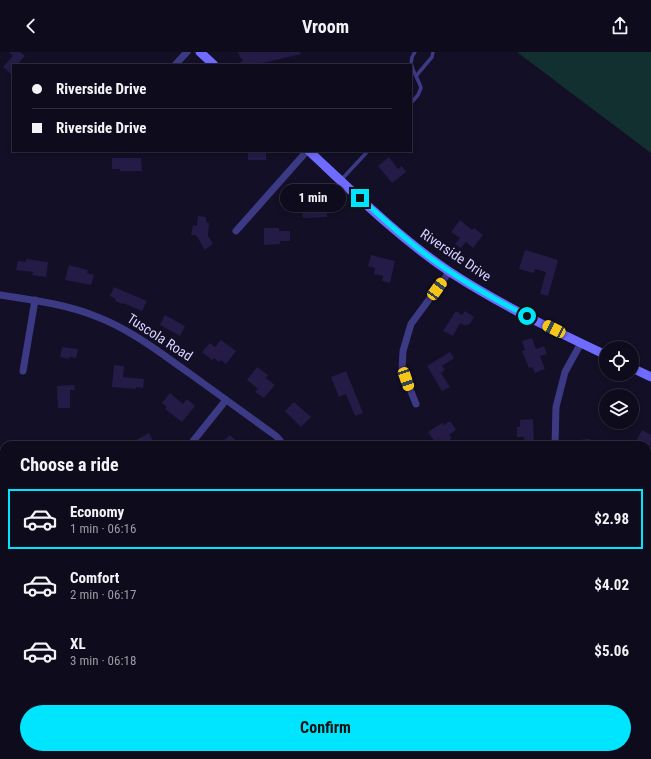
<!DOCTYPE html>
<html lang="en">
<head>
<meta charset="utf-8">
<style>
	body { margin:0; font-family:"Roboto Condensed",sans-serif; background:#171425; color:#f1f3f6; height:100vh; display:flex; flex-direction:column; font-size:15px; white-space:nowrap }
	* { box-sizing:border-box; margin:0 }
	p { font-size:13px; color:#9b9ba3 }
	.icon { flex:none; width:22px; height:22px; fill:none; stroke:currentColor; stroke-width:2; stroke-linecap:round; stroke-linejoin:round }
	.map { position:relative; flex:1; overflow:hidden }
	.drawer { position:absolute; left:0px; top:389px; width:651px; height:318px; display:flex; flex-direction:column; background:#0e0b1c; border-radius:12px 12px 0 0; box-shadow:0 2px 6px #0003,0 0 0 1px #2e2b3b }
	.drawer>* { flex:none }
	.banner { position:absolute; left:12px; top:12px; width:400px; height:88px; border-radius:0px; box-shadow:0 2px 6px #0003,0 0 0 1px #2e2b3b; display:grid; align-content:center; height:88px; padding:0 20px; background:#0e0b1c }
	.controls { position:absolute; left:599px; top:289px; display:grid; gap:8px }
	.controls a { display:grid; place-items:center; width:40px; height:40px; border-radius:50%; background:#0e0b1c; box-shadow:0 2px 6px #0003,0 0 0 1px #2e2b3b; font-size:20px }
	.end { position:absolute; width:18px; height:18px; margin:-9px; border:5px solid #00e5ff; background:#111; box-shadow:0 0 0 2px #111 }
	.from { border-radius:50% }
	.bubble { position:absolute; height:28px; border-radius:14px; background:#0e0b1c; box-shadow:0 2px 6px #0003,0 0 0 1px #2e2b3b; font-size:13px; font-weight:700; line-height:28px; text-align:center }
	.car { position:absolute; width:12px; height:24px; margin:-12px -6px; border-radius:5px; box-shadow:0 0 3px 1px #0007; background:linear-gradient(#f5c518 24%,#345 0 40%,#f5c518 0 76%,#345 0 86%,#f5c518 0) }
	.banner b { display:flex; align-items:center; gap:14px; height:38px; font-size:15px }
	.banner b+b { border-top:1px solid #2e2b3b }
	.banner i { width:10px; height:10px; background:#f1f3f6 }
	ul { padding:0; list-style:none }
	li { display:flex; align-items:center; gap:12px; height:60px; margin:0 8px 6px; padding:0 12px; border:2px solid transparent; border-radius:0px }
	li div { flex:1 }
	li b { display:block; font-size:15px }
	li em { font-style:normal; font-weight:700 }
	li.selected { border-color:#00e5ff }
	li>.icon { width:36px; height:36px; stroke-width:1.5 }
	h2 { padding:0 20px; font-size:18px; line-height:48px }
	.cta { display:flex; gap:8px; margin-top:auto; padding:8px 20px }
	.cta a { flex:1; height:46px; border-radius:24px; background:#00e5ff; color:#111; font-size:16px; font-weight:700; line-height:46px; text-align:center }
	header { display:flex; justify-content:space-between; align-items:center; height:52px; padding:0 20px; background:#0e0b1c; font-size:18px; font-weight:700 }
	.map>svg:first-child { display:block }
</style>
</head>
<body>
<header><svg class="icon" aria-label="back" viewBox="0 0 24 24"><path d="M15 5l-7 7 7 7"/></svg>Vroom<svg class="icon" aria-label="share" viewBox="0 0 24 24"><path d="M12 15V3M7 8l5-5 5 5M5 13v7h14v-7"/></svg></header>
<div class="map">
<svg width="651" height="707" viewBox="0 0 651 707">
	<rect width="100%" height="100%" fill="#130f26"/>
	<polygon fill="#12302f" points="517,0 651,0 651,101"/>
	<g fill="#241b47">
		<polygon points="9,0 20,0 25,4 17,13 13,13 13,24 3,15 13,4"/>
		<polygon points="238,0 300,0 301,2 254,13 238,13 243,8 240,5"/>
		<rect x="248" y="99" width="18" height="9"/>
		<polygon points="389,105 398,117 402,114 406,120 392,131 378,114"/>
		<polygon points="112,106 141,106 142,119 120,119 120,117 112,117"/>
		<polygon points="312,144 326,144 327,165 303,166 302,157 300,157 299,146 312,145"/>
		<polygon points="198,164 206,165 206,170 209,171 208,184 213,192 205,198 196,183 191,183 193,173 197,174"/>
		<polygon points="460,168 472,178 474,176 483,183 473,196 466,190 461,196 455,192 460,186 451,180"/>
		<polygon points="264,176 279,176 279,179 290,179 290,189 280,189 280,192 264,193"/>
		<polygon points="525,198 558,208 548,244 540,242 546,220 535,217 534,221 519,217"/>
		<polygon points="371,203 395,209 390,231 382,229 383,224 374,222 375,216 368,214"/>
		<polygon points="26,207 48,210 46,225 32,223 33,220 16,218 18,209 26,210"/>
		<polygon points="69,213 88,218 87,221 94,223 91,233 65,228"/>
		<polygon points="114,235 147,249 142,259 123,251 123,252 115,249 116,247 110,244"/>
		<polygon points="456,259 462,263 465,259 474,265 469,273 467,272 466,274 460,271 453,284 443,279"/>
		<polygon points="165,263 185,274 180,284 160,273"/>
		<polygon points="532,286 536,297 544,294 547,302 540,304 545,317 535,321 532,315 529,316 522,299 525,298 522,289"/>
		<polygon points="221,288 236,299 226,312 221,308 219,310 214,306 212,308 202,300 210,291 215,295"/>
		<polygon points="62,295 78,297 76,306 69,305 69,307 60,305"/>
		<polygon points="450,300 454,306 442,314 445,318 441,321 450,335 442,339 427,314"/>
		<polygon points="114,313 124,314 123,325 144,327 143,336 136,335 136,337 112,335"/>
		<polygon points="257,315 268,323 266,326 275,333 264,346 255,340 258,337 247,328"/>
		<polygon points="346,319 363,361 355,364 346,342 339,345 331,325"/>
		<polygon points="74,333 75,338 70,338 70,356 58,356 57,334"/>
		<polygon points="170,341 183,352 187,347 195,354 182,370 165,357 167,355 162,351"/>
		<polygon points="294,350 311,365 301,375 285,359"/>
		<polygon points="533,367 534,393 524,393 524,385 517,385 517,375 520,375 520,368"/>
		<polygon points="450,369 456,378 449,383 452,386 442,393 437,393 428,380 442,371 444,373"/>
		<polygon points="642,378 651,383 651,393 634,393"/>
		<polygon points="149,381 155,393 138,393 136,388"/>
		<polygon points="230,383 241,393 227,393 223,389"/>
		<polygon points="590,387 590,393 579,393 578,388"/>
	</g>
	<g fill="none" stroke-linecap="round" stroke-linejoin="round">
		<g stroke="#3d3a85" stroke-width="3.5">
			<polyline points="416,24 432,5 433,0"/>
			<path d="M411,51L418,43L421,36C418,24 405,12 415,0"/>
			<polyline points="341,128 368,99"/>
			<polyline points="133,703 136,707"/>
		</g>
		<g stroke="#3d3a85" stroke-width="7">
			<polyline points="175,13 187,0"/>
			<polyline points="236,179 307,99"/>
			<path d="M0,243C32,248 65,252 95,264C130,277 159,300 189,321C218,342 247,363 276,384L284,393"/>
			<polyline points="23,319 35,248"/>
			<polyline points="416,352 402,317 403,299 411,272 450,219"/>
			<polyline points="190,393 226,348"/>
			<polyline points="555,393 556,355 565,320 581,291"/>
			<polyline points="0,487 4,482"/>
			<polyline points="0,583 4,598 0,609"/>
			<polyline points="603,703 604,707"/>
		</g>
		<g stroke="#6f6bff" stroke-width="9">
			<polyline points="200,0 214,13"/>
			<path d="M309,99C354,141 399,186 450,220C499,252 553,278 606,303"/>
			<polyline points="632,316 651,325"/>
			<polyline points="647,582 651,580"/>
			<polyline points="392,703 393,707"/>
			<polyline points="197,707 211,703"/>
		</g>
	</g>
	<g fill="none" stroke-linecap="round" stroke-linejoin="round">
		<path stroke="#00e5ff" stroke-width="5" d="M360,146C378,162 396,179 415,194C449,222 488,244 527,264"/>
	</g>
	<g text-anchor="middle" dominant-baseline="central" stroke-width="4" stroke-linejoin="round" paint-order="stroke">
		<g font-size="14" fill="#d9d4ff" stroke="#130f26">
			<text transform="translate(456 203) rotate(34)">Riverside Drive</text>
			<text transform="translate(160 285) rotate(33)">Tuscola Road</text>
		</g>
	</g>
</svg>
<div class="controls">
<a><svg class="icon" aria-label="locate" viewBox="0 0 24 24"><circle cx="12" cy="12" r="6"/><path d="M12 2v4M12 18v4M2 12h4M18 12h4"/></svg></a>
<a><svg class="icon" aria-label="layers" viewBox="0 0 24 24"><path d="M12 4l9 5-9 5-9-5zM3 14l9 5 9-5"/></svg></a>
</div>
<i class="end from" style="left:527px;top:264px"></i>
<i class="end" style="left:360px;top:146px"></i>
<div class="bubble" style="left:280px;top:132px;width:66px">1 min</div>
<i class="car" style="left:437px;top:237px;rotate:36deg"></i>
<i class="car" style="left:554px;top:277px;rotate:297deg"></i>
<i class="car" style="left:406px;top:327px;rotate:161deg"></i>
<div class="banner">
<b><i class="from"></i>Riverside Drive</b>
<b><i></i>Riverside Drive</b>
</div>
<section class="drawer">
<h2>Choose a ride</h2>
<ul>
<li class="selected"><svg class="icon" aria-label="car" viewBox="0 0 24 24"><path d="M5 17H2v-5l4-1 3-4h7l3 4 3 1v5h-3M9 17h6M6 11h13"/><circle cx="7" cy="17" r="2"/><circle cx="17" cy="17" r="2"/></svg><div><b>Economy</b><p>1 min · 06:16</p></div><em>$2.98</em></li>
<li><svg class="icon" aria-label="car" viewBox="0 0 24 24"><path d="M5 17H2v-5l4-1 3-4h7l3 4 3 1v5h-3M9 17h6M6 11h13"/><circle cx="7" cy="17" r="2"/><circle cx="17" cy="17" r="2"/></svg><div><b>Comfort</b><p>2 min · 06:17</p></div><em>$4.02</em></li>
<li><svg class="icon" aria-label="car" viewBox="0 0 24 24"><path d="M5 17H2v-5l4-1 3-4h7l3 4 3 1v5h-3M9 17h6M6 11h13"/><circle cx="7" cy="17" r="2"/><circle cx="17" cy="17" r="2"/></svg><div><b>XL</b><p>3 min · 06:18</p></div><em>$5.06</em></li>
</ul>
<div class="cta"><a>Confirm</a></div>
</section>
</div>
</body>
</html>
